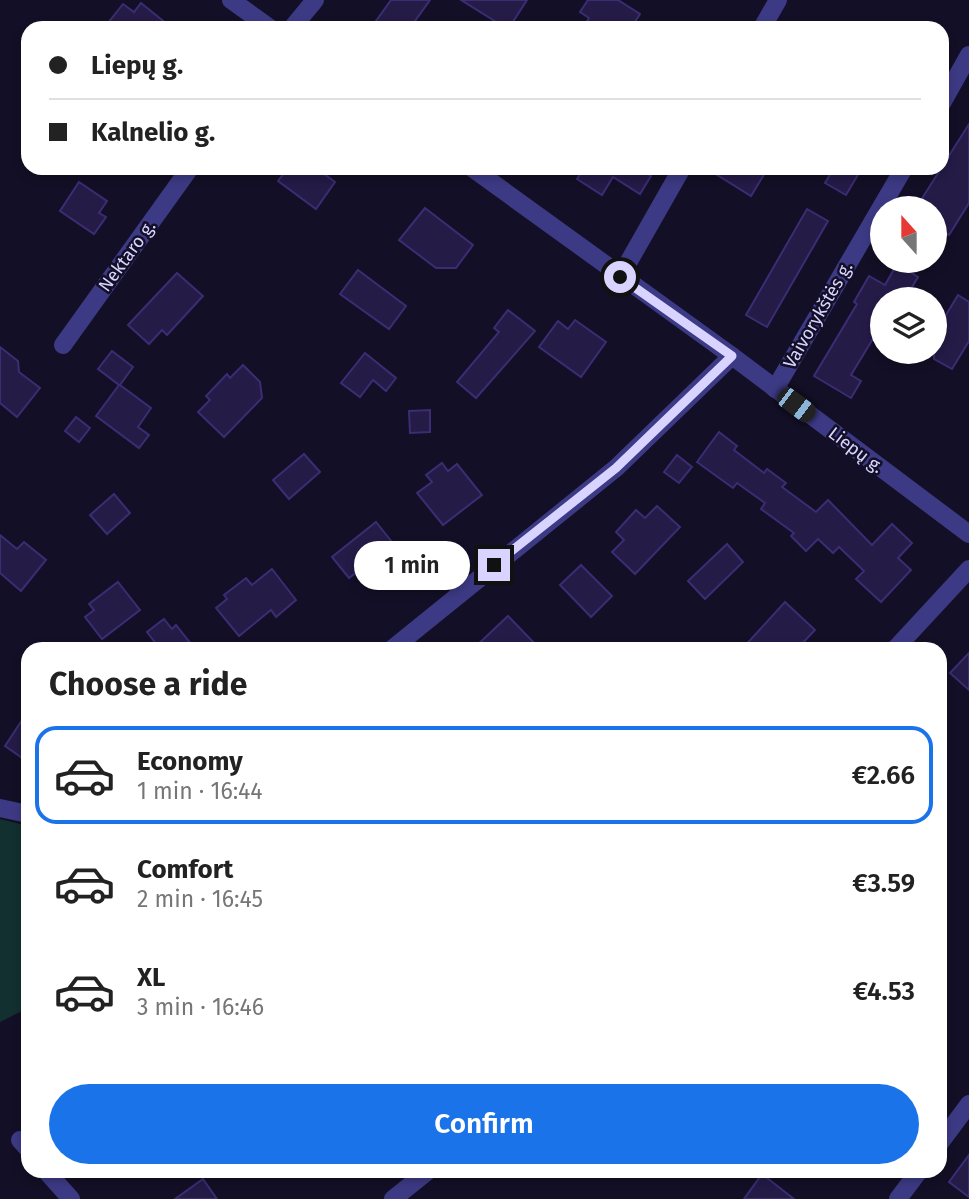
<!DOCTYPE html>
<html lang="en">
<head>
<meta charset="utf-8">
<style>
	body { margin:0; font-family:"Fira Sans",sans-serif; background:#f2f2f2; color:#222; height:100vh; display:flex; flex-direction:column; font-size:26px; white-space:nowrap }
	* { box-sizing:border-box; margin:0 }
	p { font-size:23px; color:#767676 }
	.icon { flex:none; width:38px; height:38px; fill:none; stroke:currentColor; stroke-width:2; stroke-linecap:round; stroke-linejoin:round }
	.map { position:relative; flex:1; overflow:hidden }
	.panel { position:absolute; left:21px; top:642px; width:926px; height:536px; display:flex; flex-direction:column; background:#fff; border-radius:21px; box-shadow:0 4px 10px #0003 }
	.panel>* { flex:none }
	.top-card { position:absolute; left:21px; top:21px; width:928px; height:154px; border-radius:21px; box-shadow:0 4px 10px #0003; display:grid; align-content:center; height:154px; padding:0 28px; background:#fff }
	.needle { width:46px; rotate:339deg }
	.controls { position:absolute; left:870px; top:196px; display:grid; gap:14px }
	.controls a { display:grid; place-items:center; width:77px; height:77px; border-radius:50%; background:#fff; box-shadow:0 4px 10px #0003; font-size:35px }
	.end { position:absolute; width:32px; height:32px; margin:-16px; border:9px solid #d9d4ff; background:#111; box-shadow:0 0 0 4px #111 }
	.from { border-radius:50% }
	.bubble { position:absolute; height:49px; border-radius:24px; background:#fff; box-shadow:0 4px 10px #0003; font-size:23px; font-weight:600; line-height:49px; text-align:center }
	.car { position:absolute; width:21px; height:42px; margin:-21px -10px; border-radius:9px; box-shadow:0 0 5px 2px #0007; background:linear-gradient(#222 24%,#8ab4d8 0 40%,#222 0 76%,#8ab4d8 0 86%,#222 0) }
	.top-card b { display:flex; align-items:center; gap:24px; height:66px; font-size:26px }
	.top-card b+b { border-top:2px solid #e0e0e0 }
	.top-card i { width:18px; height:18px; background:#222 }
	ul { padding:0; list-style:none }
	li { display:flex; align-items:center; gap:21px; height:98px; margin:0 14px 10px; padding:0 14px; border:4px solid transparent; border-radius:21px }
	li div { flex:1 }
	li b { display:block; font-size:26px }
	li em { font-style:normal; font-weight:600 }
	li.active { border-color:#1a73e8 }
	li>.icon { width:63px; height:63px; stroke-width:1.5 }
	h2 { padding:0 28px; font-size:32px; line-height:84px }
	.button { display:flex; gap:14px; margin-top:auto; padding:14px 28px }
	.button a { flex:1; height:80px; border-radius:42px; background:#1a73e8; color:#fff; font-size:28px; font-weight:600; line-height:80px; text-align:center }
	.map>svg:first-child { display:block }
</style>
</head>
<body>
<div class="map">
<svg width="969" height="1199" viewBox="0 0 969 1199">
	<rect width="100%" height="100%" fill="#130f26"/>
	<polygon fill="#12302f" points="0,819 28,826 28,1008 0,1022"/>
	<g fill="#241b47" stroke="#3b2d73" stroke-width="2">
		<polygon points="391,0 430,0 410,28 371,28"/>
		<polygon points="461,0 527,0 509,28 506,28"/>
		<polygon points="588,0 618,0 640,14 631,28 583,28 589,18 580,12"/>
		<polygon points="141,3 172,28 104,28 123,4 134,12"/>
		<polygon points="969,124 969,203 949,235 934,225 934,208 916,208"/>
		<polygon points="288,168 316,168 335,182 316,209 278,181"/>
		<polygon points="584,168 639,168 651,176 640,194 613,177 602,195 577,179"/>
		<polygon points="706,168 768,168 751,196"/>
		<polygon points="834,168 862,168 846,195 825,183"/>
		<polygon points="79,182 107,201 99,213 106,217 94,234 60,211"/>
		<polygon points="425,208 473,245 456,268 436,268 399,240"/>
		<polygon points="807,209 828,221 767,327 746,315"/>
		<polygon points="897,264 918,277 906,297 909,299 882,299 882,324 851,375 861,381 851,398 814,376 857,304 854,302 869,276 885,285"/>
		<polygon points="358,270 406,306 389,329 340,294"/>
		<polygon points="177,273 203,296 167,335 162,330 149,344 128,325"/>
		<polygon points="958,295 969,302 969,341 952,369 934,359 934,335"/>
		<polygon points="508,310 535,331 476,398 457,382 499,332 494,328"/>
		<polygon points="575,320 606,342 581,377 539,347 558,321 568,329"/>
		<polygon points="0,347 18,361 19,372 40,388 17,417 0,403"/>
		<polygon points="112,351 133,367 120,385 151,408 138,427 149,435 139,448 96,416 119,385 98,369"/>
		<polygon points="365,353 396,378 386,391 373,380 360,397 341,383"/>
		<polygon points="243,365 260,382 262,398 224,437 198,412 210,400 206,396 227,374 230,378"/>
		<polygon points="430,410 430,432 410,433 409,411"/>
		<polygon points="76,417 90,428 79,442 65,431"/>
		<polygon points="719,432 737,446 734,450 764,473 767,469 786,483 782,487 816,512 828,500 872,545 892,524 912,543 898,558 911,570 881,602 856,579 864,571 839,547 833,553 818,539 806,551 791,536 794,533 761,509 765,503 737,483 733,488 697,462"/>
		<polygon points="304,454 320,472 289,499 273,480"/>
		<polygon points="677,455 692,467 679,483 664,472"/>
		<polygon points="442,463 448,471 457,464 482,495 443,525 417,493 432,482 426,475"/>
		<polygon points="114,494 130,513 107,534 90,515"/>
		<polygon points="657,506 680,527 635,574 612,552 624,540 616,532 636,510 645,518"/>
		<polygon points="376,522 404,557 377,578 367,564 349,578 332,557"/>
		<polygon points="0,535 17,549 24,542 46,560 21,591 0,573"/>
		<polygon points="727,544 743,562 705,599 688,581"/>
		<polygon points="581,565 612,596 591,617 560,585"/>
		<polygon points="272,569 296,600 276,617 271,610 239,636 216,608 227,599 224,595 246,578 252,585"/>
		<polygon points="118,582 140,610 102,639 85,617 94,610 89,604"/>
		<polygon points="785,602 815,630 797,649 742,649"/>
		<polygon points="508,616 540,649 473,649"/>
		<polygon points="164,619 172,629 176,625 195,649 160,649 147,632"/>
		<polygon points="969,653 969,690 950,673"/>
		<polygon points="28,711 28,762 5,746"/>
		<polygon points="969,1155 969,1197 949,1182"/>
		<polygon points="762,1174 794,1199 744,1199"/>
		<polygon points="203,1179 217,1199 175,1199"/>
	</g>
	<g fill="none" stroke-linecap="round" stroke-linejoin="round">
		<g stroke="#3d3a85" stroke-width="18">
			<polyline points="231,0 270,28"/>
			<polyline points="292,28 315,0"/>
			<polyline points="762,28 778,0"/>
			<polyline points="942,103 969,55"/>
			<polyline points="472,168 732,356 969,534"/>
			<polyline points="620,277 682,168"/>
			<polyline points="63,345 190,168"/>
			<polyline points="775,389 904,168"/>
			<polyline points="392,649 616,468 732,356"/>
			<polyline points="895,649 969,569"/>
			<polyline points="0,808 28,814"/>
			<polyline points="20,1140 28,1149"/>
			<polyline points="940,1143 969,1104"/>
			<polyline points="46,1171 71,1199"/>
			<polyline points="393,1199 428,1171"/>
			<polyline points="898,1199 919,1171"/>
		</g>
	</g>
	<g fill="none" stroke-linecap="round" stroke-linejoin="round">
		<polyline stroke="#d9d4ff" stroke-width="9" points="494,565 616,468 732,356 620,277"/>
	</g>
	<g text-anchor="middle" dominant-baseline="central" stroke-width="5" stroke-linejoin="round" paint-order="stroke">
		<g font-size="18" fill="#d9d4ff" stroke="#130f26">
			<text transform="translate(127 256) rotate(-54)">Nektaro g.</text>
			<text transform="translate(818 315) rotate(-60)">Vaivorykštės g.</text>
			<text transform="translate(856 450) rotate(37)">Liepų g.</text>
		</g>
	</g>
</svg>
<div class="controls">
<a><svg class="needle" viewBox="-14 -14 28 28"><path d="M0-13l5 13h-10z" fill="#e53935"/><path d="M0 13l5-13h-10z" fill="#767676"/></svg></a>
<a><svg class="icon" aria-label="layers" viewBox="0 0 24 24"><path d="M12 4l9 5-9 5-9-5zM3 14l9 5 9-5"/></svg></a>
</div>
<i class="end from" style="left:620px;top:277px"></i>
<i class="end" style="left:494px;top:565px"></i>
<div class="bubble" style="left:354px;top:541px;width:116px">1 min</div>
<i class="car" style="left:796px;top:405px;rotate:127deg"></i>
<div class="top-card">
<b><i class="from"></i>Liepų g.</b>
<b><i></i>Kalnelio g.</b>
</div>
<section class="panel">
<h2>Choose a ride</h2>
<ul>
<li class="active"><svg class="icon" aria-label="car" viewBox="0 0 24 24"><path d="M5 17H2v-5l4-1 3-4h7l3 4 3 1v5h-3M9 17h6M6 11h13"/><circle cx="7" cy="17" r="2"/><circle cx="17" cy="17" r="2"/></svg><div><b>Economy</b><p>1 min · 16:44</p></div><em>€2.66</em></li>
<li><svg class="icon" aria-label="car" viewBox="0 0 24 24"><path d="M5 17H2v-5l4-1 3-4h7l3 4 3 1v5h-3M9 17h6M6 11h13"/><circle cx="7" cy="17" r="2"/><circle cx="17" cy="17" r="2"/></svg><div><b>Comfort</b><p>2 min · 16:45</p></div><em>€3.59</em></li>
<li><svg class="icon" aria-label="car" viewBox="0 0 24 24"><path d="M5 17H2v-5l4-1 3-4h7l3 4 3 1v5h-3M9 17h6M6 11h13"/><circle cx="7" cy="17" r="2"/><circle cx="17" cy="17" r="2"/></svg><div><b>XL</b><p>3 min · 16:46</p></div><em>€4.53</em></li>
</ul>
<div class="button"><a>Confirm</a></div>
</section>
</div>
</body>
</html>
